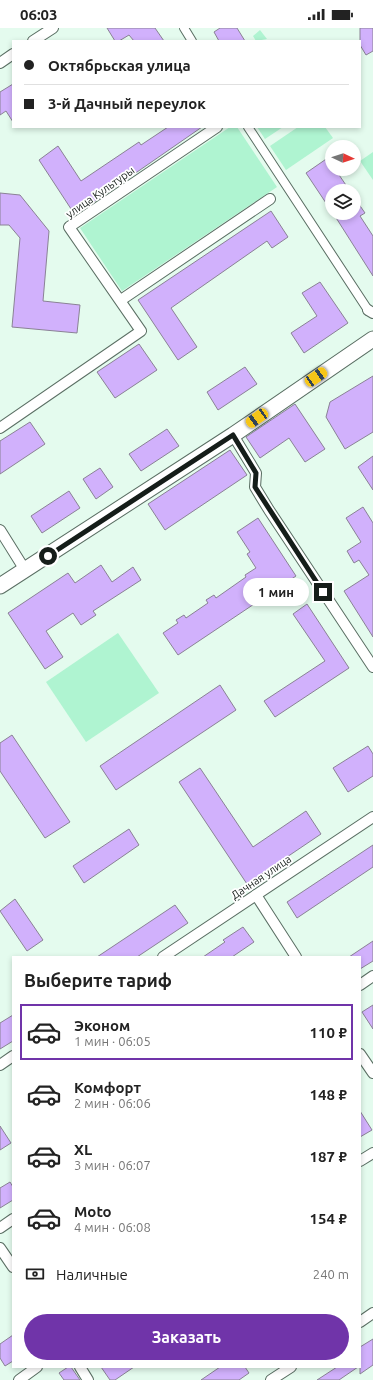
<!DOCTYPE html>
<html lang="ru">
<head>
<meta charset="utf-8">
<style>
	body { margin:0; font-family:Ubuntu,sans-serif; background:#f6f6f6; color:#222; height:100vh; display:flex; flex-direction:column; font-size:15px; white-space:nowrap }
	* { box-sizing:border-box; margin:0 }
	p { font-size:13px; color:#767676 }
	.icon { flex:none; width:22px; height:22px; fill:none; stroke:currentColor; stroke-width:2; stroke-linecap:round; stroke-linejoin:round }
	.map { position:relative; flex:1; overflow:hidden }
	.drawer { position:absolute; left:12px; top:928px; width:349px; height:412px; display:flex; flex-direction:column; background:#fff; border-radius:0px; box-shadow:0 2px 6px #0003 }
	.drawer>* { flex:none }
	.hud { position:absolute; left:12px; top:12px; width:349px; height:88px; border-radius:0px; box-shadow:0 2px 6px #0003; display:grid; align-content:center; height:88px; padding:0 12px; background:#fff }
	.needle { width:26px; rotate:94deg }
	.tools { position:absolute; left:325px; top:112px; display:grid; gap:8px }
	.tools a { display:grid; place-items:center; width:36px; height:36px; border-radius:50%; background:#fff; box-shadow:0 2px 6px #0003; font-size:20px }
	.end { position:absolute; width:18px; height:18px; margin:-9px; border:5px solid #151d19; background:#fff; box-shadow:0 0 0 2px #fff }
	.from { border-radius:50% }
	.bubble { position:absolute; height:28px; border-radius:14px; background:#fff; box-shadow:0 2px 6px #0003; font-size:13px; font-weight:600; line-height:28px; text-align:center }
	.car { position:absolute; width:12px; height:24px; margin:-12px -6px; border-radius:5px; box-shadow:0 0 3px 1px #0007; background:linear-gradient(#f5c518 24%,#345 0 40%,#f5c518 0 76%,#345 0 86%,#f5c518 0) }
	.hud b { display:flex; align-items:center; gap:14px; height:38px; font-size:15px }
	.hud b+b { border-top:1px solid #e0e0e0 }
	.hud i { width:10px; height:10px; background:#222 }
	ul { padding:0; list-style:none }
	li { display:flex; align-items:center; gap:12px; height:56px; margin:0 8px 6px; padding:0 4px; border:2px solid transparent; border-radius:0px }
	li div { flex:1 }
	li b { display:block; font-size:15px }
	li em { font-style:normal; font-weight:600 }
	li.selected { border-color:#7034a9 }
	li>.icon { width:36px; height:36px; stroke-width:1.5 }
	h2 { padding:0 12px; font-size:18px; line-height:48px }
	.pay { display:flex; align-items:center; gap:10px; height:44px; padding:0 12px; font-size:15px }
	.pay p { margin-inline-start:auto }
	.cta { display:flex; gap:8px; margin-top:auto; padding:8px 12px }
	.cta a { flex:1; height:46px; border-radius:24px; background:#7034a9; color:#fff; font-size:16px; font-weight:600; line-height:46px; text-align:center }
	.status { display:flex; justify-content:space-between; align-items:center; height:28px; padding:0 20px; background:#fff; direction:ltr }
	.status svg { height:11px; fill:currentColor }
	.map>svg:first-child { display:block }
</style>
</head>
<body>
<div class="status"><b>06:03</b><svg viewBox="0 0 49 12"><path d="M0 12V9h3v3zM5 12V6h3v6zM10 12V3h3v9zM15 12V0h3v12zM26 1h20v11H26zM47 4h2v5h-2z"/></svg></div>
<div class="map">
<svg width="373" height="1352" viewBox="0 0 373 1352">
	<rect width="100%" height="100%" fill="#e4fbee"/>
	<g fill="#aff4d1">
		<polygon points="260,2 267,11 256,13 253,8"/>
		<polygon points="230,99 237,99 277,159 122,263 80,200"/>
		<polygon points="257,99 283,99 265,111"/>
		<polygon points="298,99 325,99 333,110 286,142 270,118"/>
		<polygon points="373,124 373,152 360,133"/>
		<polygon points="118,605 159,665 86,714 46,654"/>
	</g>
	<g fill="#d1b1fc" stroke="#8a8295">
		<polygon points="107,0 155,0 164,13 134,13 129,7 119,13 115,13"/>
		<polygon points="220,0 237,0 245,13 219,13 214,4"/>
		<polygon points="360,0 373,0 373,23 366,27 360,17"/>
		<polygon points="13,56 13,94 6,83 0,87 0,64"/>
		<polygon points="168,99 202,99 75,187 39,132 58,118 81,153 139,114 141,117"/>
		<polygon points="332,127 332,141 335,141 350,163 332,163 332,184 306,145"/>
		<polygon points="0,165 20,167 49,203 43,273 80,277 77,305 12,299 20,210 9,197 0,197"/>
		<polygon points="354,169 365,185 360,188 373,208 373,248 333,185 354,185"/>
		<polygon points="271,183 288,209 272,220 267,213 171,280 197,319 178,332 138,272"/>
		<polygon points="320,254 348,295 304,325 291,305 317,288 302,265"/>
		<polygon points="139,316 157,342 115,370 97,344"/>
		<polygon points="245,339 257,356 218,382 207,364"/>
		<polygon points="373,348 373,404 345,421 326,389 330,374"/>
		<polygon points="295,376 325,421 305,434 289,410 260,430 246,409"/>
		<polygon points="30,394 45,416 0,446 0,413"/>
		<polygon points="167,401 179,418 141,443 129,426"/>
		<polygon points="230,422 247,447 165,502 148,476"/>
		<polygon points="373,428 373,462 358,439"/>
		<polygon points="100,440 113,459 96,471 83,451"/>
		<polygon points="69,463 80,480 42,505 31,488"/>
		<polygon points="363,479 373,495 373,609 344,563 369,547 359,532 354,535 347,523 361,514 346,490"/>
		<polygon points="258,490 296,548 178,627 163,605 178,595 176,592 184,587 186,590 208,575 206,572 214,567 216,570 246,549 245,547 256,540 247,526 250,524 237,504"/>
		<polygon points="101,537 112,554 133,539 141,552 93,583 96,587 81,597 73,585 46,603 63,629 45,641 8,585 68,545 75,555"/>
		<polygon points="307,576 349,640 275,689 264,673 325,633 293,586"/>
		<polygon points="220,657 236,682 116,762 100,738"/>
		<polygon points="12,707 70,794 45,810 0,743 0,715"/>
		<polygon points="368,718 373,726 373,748 348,764 333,740"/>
		<polygon points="200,740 253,819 306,783 321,806 247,856 179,754"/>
		<polygon points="129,801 139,817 84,855 73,838"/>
		<polygon points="373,817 373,839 297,890 287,874"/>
		<polygon points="15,871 43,912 27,923 0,883"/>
		<polygon points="175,877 188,895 137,929 97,929"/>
		<polygon points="243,899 254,914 232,929 203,929 225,914 223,912"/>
		<polygon points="373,913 373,933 360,941 360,929 349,929"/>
		<polygon points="373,977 373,1001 362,984"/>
		<polygon points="13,987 13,1013 0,1021 0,995"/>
		<polygon points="360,1083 372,1102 360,1109"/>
		<polygon points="0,1098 11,1115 0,1122"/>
		<polygon points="10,1154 13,1159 13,1172 0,1180 0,1160"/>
		<polygon points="13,1307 13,1333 5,1338 0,1330 0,1316"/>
		<polygon points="373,1311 373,1337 360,1346 360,1319"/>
		<polygon points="68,1339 71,1339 80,1352 64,1352 59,1345"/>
		<polygon points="101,1339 134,1339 115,1352 110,1352"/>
		<polygon points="220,1339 245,1339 249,1345 239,1352 201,1352"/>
		<polygon points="337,1339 358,1339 339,1352 317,1352"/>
	</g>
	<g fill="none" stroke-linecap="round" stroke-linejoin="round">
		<g stroke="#5a6e63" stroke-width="10">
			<g id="pedestrian">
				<polyline points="184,0 192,13"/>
				<polyline points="248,99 368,282"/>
			</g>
		</g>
		<g stroke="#5a6e63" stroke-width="12">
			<g id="minor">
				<polyline points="33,13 53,0"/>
				<polyline points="0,35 13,26"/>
				<polyline points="121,272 270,171"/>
				<polyline points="368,282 373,285"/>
				<polyline points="0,400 141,303 69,199 217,99"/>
				<polyline points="233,407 256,445 255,459 269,482 373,639"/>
				<polyline points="0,502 25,542"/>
				<polyline points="256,867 296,929"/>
				<polyline points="163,929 373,789"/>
				<polyline points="360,957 373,948"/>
				<polyline points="360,1026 373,1045"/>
				<polyline points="0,1037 13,1028"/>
				<polyline points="360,1133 373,1125"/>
				<polyline points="0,1200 13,1191"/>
				<polyline points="0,1220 13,1239"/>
				<polyline points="360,1294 373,1285"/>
				<polyline points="80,1339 88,1352"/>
				<polyline points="19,1352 37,1339"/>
				<polyline points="271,1352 291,1339"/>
			</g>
		</g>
		<g stroke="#5a6e63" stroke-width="17">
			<polyline id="secondary" points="0,558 233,407 373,311"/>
		</g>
		<use href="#pedestrian" stroke="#fff" stroke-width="8"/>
		<use href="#minor" stroke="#fff" stroke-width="10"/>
		<use href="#secondary" stroke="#fff" stroke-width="15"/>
	</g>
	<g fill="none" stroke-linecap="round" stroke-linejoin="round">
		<polyline stroke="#151d19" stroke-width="5" points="48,528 233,407 256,445 255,459 323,564"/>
	</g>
	<g text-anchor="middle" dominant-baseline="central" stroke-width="3.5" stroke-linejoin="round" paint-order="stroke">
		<g font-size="11" fill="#151d19" stroke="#fff">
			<text transform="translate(100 164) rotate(-35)">улица Культуры</text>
			<text transform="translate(261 849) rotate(-34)">Дачная улица</text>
		</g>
	</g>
</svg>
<div class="tools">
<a><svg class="needle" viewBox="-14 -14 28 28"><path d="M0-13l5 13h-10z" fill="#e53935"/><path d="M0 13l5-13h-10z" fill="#767676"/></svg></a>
<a><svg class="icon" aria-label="layers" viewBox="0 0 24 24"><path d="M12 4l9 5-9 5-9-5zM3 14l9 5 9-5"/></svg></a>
</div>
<i class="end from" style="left:48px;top:528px"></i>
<i class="end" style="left:323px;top:564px"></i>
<div class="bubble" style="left:243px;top:550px;width:66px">1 мин</div>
<i class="car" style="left:316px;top:349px;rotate:56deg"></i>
<i class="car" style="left:257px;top:390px;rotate:235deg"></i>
<div class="hud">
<b><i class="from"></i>Октябрьская улица</b>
<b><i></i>3-й Дачный переулок</b>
</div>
<section class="drawer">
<h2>Выберите тариф</h2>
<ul>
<li class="selected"><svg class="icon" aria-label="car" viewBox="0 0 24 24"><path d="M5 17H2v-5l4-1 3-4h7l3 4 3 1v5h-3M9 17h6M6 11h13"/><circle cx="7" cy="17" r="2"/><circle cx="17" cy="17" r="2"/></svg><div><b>Эконом</b><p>1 мин · 06:05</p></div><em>110 ₽</em></li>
<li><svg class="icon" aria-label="car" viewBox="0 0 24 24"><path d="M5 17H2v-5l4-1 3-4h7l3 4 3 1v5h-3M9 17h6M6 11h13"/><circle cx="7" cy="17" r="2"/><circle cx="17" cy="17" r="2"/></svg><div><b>Комфорт</b><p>2 мин · 06:06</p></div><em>148 ₽</em></li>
<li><svg class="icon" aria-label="car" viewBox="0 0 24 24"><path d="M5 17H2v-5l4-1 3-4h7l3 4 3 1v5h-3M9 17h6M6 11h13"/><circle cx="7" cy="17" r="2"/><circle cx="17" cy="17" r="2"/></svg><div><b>XL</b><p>3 мин · 06:07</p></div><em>187 ₽</em></li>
<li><svg class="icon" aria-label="car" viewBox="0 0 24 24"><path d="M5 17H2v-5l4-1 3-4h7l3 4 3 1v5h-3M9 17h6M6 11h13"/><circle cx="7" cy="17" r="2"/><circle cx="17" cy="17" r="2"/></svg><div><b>Moto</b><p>4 мин · 06:08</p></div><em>154 ₽</em></li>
</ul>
<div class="pay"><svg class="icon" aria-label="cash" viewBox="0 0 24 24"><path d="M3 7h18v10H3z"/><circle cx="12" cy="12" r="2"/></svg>Наличные<p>240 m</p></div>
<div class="cta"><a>Заказать</a></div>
</section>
</div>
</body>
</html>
